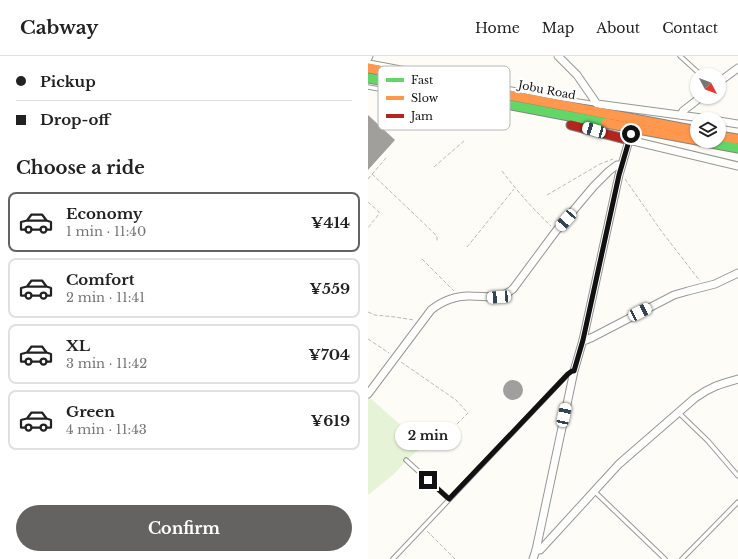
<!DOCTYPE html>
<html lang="en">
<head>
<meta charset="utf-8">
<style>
	body { margin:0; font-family:"Libre Baskerville",serif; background:#f2f2f2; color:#222; height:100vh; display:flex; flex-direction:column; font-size:15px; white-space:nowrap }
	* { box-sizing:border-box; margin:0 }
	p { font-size:13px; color:#767676 }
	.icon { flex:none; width:22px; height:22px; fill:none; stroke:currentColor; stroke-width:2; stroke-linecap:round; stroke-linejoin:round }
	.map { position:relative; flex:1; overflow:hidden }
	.side { display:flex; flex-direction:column; background:#fff; width:368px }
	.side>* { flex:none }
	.guide { display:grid; align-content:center; height:88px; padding:0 16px; background:#fff }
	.needle { width:26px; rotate:131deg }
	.controls { position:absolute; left:322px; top:12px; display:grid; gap:8px }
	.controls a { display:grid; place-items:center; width:36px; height:36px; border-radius:50%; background:#fff; box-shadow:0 1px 3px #0004; font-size:20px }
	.end { position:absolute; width:18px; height:18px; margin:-9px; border:5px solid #111; background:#fff; box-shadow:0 0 0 2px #fff }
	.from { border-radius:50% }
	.bubble { position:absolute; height:28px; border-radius:14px; background:#fff; box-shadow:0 1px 3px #0004; font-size:13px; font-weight:700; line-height:28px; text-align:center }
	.car { position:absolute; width:12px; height:24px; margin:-12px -6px; border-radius:5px; box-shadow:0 0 3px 1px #0007; background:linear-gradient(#fff 24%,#345 0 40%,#fff 0 76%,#345 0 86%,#fff 0) }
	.guide b { display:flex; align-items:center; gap:14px; height:38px; font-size:15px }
	.guide b+b { border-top:1px solid #e0e0e0 }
	.guide i { width:10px; height:10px; background:#222 }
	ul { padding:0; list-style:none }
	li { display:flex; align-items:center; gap:12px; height:60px; margin:0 8px 6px; padding:0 8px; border:2px solid #e0e0e0; border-radius:8px }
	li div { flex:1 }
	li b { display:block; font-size:15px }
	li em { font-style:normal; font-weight:700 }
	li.on { border-color:#646362 }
	li>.icon { width:36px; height:36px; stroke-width:1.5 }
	h2 { padding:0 16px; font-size:18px; line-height:48px }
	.cta { display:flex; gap:8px; margin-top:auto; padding:8px 16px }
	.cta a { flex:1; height:46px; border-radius:24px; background:#646362; color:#fff; font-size:16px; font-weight:700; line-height:46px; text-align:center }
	header { display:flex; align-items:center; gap:24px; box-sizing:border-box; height:56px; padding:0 20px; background:#fff; border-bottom:1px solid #e0e0e0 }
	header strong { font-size:19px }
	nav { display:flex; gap:22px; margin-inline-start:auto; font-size:14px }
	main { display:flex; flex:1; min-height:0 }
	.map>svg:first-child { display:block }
</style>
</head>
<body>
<header>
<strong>Cabway</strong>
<nav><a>Home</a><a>Map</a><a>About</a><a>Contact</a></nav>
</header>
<main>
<section class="side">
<div class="guide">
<b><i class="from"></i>Pickup</b>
<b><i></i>Drop-off</b>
</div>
<h2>Choose a ride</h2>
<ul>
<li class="on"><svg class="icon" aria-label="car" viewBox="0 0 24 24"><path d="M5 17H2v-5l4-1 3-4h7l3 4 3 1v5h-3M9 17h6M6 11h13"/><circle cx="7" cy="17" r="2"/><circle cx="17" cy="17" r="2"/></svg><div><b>Economy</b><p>1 min · 11:40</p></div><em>¥414</em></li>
<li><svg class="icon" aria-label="car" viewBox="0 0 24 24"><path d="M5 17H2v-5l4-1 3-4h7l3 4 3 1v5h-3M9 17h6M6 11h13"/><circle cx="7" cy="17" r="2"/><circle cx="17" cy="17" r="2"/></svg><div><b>Comfort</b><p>2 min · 11:41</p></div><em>¥559</em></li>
<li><svg class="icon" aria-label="car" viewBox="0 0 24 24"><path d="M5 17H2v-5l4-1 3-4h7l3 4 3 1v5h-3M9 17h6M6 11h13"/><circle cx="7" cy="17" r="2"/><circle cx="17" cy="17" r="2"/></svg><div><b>XL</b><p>3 min · 11:42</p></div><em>¥704</em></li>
<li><svg class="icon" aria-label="car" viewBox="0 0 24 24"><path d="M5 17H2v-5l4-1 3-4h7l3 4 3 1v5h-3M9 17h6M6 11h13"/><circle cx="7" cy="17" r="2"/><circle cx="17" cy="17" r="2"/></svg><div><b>Green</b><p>4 min · 11:43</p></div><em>¥619</em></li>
</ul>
<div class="cta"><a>Confirm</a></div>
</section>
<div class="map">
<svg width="370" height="503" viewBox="0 0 370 503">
	<rect width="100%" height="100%" fill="#fdfcf7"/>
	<polygon fill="#e7f3d7" points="1,341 56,390 43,400 25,419 0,439 0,343"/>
	<g fill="#a19f9c">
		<polygon points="0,59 27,84 0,114"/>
		<circle cx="145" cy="334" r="10"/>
	</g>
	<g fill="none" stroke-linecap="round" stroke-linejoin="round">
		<g stroke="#979795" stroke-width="5.5">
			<g id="lane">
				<polyline points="312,0 333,19"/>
				<polyline points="0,6 190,42 228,48"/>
				<polyline points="0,31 115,52 123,52 127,50"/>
				<polyline points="311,357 340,385 370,420"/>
				<polyline points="38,404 81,443"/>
				<polyline points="226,435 297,503"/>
				<polyline points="25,503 200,318 205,315"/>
				<polyline points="314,503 370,446"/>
			</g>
		</g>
		<g stroke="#979795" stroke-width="9">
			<g id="street">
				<polyline points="190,0 209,19 229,48 341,63"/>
				<polyline points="0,2 1,0"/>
				<polyline points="351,26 370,12"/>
				<polyline points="313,59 315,55 333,41"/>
				<polyline points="351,65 370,68"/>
				<polyline points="261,84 370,110"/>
				<polyline points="215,284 218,284 225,281 306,239 320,235 347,228 370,217"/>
				<path d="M0,338L63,254C74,245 89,239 103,240C120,240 130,245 145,233L188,175L226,130L241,115L249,109H253"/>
				<path d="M168,494H172L175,491L251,408L327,342C342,331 352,328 370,323"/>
				<polyline points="165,503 168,494 206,315 215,284 251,119 262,81"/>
			</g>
		</g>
		<g stroke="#858482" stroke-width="11">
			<g id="fast">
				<polyline points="0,22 238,67"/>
				<polyline points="332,85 370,92"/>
			</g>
		</g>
		<g stroke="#858482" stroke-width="11">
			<g id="slow">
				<polyline points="0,12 329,75"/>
				<polyline points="238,67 329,84"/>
				<polyline points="351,80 370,83"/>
			</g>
		</g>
		<g stroke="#858482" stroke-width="11">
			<polyline id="jam" points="203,69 261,84"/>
		</g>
		<g stroke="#b9b9b8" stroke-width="1" stroke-dasharray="4 2" stroke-linecap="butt">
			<polyline points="66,111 96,85"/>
			<path d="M134,115C149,135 165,153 183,170"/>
			<polyline points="4,118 66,177 69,181 69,186"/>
			<polyline points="0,123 18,102"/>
			<polyline points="257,123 294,176 332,225"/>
			<polyline points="179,139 232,108 245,103"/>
			<polyline points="0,146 11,156 11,158 0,172"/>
			<polyline points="99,191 146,133"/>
			<polyline points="54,203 86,235"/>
			<polyline points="0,256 7,259 27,261 46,264"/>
			<polyline points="0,283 21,297"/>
			<polyline points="33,306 88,344 100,357 85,372"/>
			<polyline points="59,475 87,503"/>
		</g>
		<use href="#lane" stroke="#fffffe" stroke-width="3.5"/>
		<use href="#street" stroke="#fffffe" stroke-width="7"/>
		<use href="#fast" stroke="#63d668" stroke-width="9"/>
		<use href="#slow" stroke="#ff974d" stroke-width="9"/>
		<use href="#jam" stroke="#b3261e" stroke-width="9"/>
	</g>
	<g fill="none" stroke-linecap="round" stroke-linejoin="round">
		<polyline stroke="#111" stroke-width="5" points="60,424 81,443 200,318 204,315 206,315 215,284 251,119 263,78"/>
	</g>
	<g text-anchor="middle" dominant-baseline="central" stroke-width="4" stroke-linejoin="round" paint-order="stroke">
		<g font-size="11" fill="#111" stroke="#fff">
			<text transform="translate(179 34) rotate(11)">Jobu Road</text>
		</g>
	</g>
	<rect x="10" y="10" width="132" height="64" rx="6" fill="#fff" stroke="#b8b8b8" stroke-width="1"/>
	<rect x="18" y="22" width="18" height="4" fill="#63d668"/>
	<rect x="18" y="40" width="18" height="4" fill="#ff974d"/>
	<rect x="18" y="58" width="18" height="4" fill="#b3261e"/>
	<g font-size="11" fill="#111">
		<text x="43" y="28">Fast</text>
		<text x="43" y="46">Slow</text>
		<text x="43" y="64">Jam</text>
	</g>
</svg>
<div class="controls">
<a><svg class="needle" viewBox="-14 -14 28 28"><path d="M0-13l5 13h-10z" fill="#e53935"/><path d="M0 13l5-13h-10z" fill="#767676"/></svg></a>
<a><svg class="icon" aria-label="layers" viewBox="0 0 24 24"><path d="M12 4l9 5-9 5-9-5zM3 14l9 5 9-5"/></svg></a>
</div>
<i class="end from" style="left:263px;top:78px"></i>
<i class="end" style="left:60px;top:424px"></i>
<div class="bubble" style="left:27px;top:366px;width:66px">2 min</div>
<i class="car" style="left:226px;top:74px;rotate:286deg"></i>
<i class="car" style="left:198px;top:164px;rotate:221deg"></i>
<i class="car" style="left:131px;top:241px;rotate:266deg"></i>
<i class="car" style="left:272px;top:256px;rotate:63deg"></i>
<i class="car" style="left:196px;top:359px;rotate:12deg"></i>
</div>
</main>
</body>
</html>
